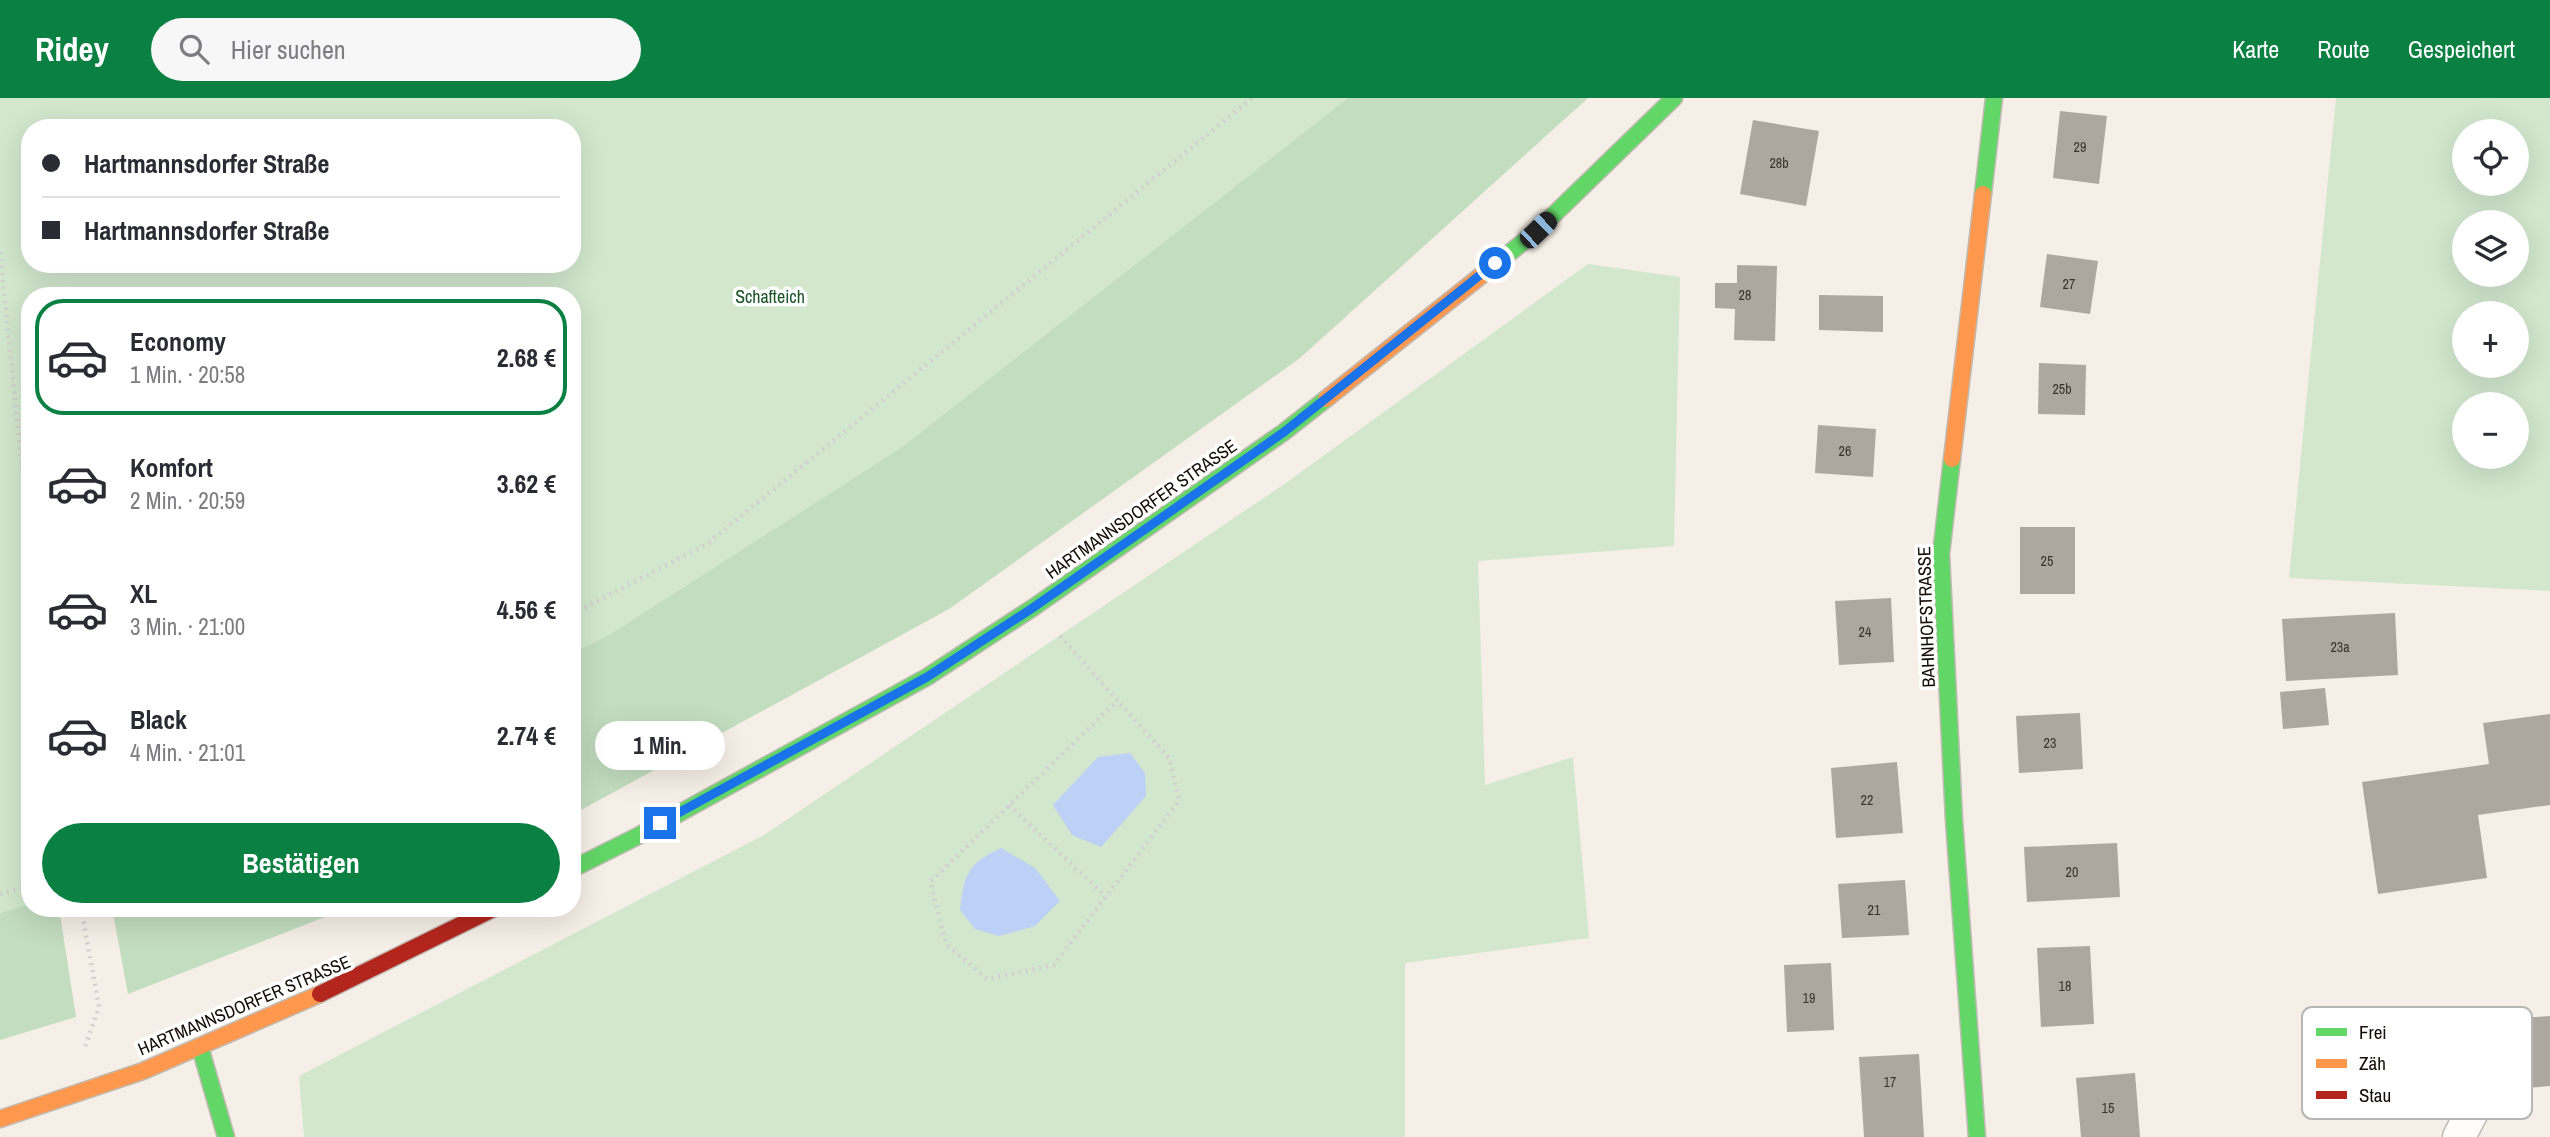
<!DOCTYPE html>
<html lang="de">
<head>
<meta charset="utf-8">
<style>
	body { margin:0; font-family:"Archivo Narrow",sans-serif; background:#f7f7f7; color:#2b2b33; height:100vh; display:flex; flex-direction:column; font-size:26px; white-space:nowrap }
	* { box-sizing:border-box; margin:0 }
	p { font-size:23px; color:#7c7c81 }
	.icon { flex:none; width:38px; height:38px; fill:none; stroke:currentColor; stroke-width:2; stroke-linecap:round; stroke-linejoin:round }
	.map { position:relative; flex:1; overflow:hidden }
	.details { position:absolute; left:21px; top:189px; width:560px; height:630px; display:flex; flex-direction:column; background:#fff; border-radius:28px; box-shadow:0 7px 28px #0002 }
	.details>* { flex:none }
	.hud { position:absolute; left:21px; top:21px; width:560px; height:154px; border-radius:28px; box-shadow:0 7px 28px #0002; display:grid; align-content:center; height:154px; padding:0 21px; background:#fff }
	.tools { position:absolute; left:2452px; top:21px; display:grid; gap:14px }
	.tools a { display:grid; place-items:center; width:77px; height:77px; border-radius:50%; background:#fff; box-shadow:0 7px 28px #0002; font-size:35px }
	.end { position:absolute; width:32px; height:32px; margin:-16px; border:9px solid #1a73e8; background:#fff; box-shadow:0 0 0 4px #fff }
	.from { border-radius:50% }
	.bubble { position:absolute; height:49px; border-radius:24px; background:#fff; box-shadow:0 7px 28px #0002; font-size:23px; font-weight:700; line-height:49px; text-align:center }
	.car { position:absolute; width:21px; height:42px; margin:-21px -10px; border-radius:9px; box-shadow:0 0 5px 2px #0007; background:linear-gradient(#222 24%,#8ab4d8 0 40%,#222 0 76%,#8ab4d8 0 86%,#222 0) }
	.hud b { display:flex; align-items:center; gap:24px; height:66px; font-size:26px }
	.hud b+b { border-top:2px solid #e1e1e2 }
	.hud i { width:18px; height:18px; background:#2b2b33 }
	ul { padding:12px 0 0; list-style:none }
	li { display:flex; align-items:center; gap:21px; height:116px; margin:0 14px 10px; padding:0 7px; border:4px solid transparent; border-radius:28px }
	li div { flex:1 }
	li b { display:block; font-size:26px }
	li em { font-style:normal; font-weight:700 }
	li.selected { border-color:#0b8043 }
	li>.icon { width:63px; height:63px; stroke-width:1.5 }
	.button { display:flex; gap:14px; margin-top:auto; padding:14px 21px }
	.button a { flex:1; height:80px; border-radius:42px; background:#0b8043; color:#fff; font-size:28px; font-weight:700; line-height:80px; text-align:center }
	header { display:flex; align-items:center; gap:42px; box-sizing:border-box; height:98px; padding:0 35px; background:#0b8043; color:#fff }
	header strong { font-size:33px }
	nav { display:flex; gap:38px; margin-inline-start:auto; font-size:24px }
	.search { width:490px; height:63px; background:#f7f7f7; display:flex; align-items:center; gap:18px; box-sizing:border-box; padding:0 24px; border-radius:38px; color:#7c7c81; font-size:26px }
	.map>svg:first-child { display:block }
</style>
</head>
<body>
<header>
<strong>Ridey</strong>
<div class="search"><svg class="icon" aria-label="search" viewBox="0 0 24 24"><circle cx="10" cy="10" r="6"/><path d="M15 15l6 6"/></svg>Hier suchen</div>
<nav><a>Karte</a><a>Route</a><a>Gespeichert</a></nav>
</header>
<div class="map">
<svg width="2550" height="1039" viewBox="0 0 2550 1039">
	<rect width="100%" height="100%" fill="#f6efe7"/>
	<g fill="#d2e7ce" fill-rule="evenodd">
		<path d="M0,0H1348L902,349L609,537L572,555V198H30V806L0,815ZM30,30H572V166H30Z"/>
		<path d="M2336,0H2550V493L2289,480ZM2464,33H2516V86H2464ZM2464,124H2516V177H2464ZM2464,215H2516V268H2464ZM2464,306H2516V359H2464Z"/>
		<polygon points="1588,166 1680,179 1674,448 1478,463 1485,687 1573,659 1589,840 1405,865 1405,1039 304,1039 299,978 764,737 1283,387"/>
	</g>
	<g fill="#c3ddc0">
		<polygon points="1348,0 1588,0 1300,260 949,511 572,717 572,555 609,537 902,349"/>
		<polygon points="30,806 30,810 59,810 76,919 0,942 0,815"/>
		<polygon points="112,810 348,810 128,896"/>
	</g>
	<g fill="#bcd1f5">
		<polygon points="1130,655 1145,675 1146,698 1101,749 1072,737 1053,707 1098,659"/>
		<path d="M1001,750L1035,770L1060,803L1035,828L999,838L975,831L960,812C964,776 967,766 1001,750Z"/>
	</g>
	<g fill="#ada79f">
		<polygon points="2060,13 2107,18 2099,86 2053,80"/>
		<polygon points="1753,22 1819,33 1806,108 1740,96"/>
		<polygon points="2047,156 2098,163 2090,216 2040,209"/>
		<polygon points="1737,167 1777,168 1775,243 1734,242 1735,211 1715,210 1715,185 1737,185"/>
		<polygon points="1819,197 1883,198 1883,234 1819,232"/>
		<polygon points="2039,265 2086,267 2085,317 2038,316"/>
		<polygon points="1818,327 1876,331 1873,379 1815,375"/>
		<rect x="2020" y="429" width="55" height="67"/>
		<polygon points="1891,500 1894,564 1839,567 1835,503"/>
		<polygon points="2395,515 2398,577 2286,583 2282,521"/>
		<polygon points="2325,590 2329,627 2283,631 2280,594"/>
		<polygon points="2080,615 2083,671 2019,675 2016,618"/>
		<polygon points="2550,616 2550,707 2478,717 2487,780 2378,796 2362,684 2489,666 2483,625"/>
		<polygon points="1897,664 1903,735 1836,740 1831,670"/>
		<polygon points="2117,745 2120,799 2027,804 2024,749"/>
		<polygon points="1905,782 1909,837 1842,840 1838,786"/>
		<polygon points="2090,848 2094,926 2041,929 2037,850"/>
		<polygon points="1831,865 1834,932 1787,934 1784,867"/>
		<polygon points="2550,918 2550,988 2502,992 2496,922"/>
		<polygon points="1919,956 1924,1039 1864,1039 1859,959"/>
		<polygon points="2135,975 2140,1039 2081,1039 2076,980"/>
	</g>
	<g fill="none" stroke-linecap="round" stroke-linejoin="round">
		<g stroke="#c0bab2" stroke-width="35">
			<polyline id="street" points="2459,1039 2475,1008"/>
		</g>
		<g stroke="#c0bab2" stroke-width="19">
			<g id="fast">
				<polyline points="1983,96 1994,0"/>
				<polyline points="1502,161 1538,132 1674,0"/>
				<polyline points="1952,361 1941,456 1954,722 1977,1039"/>
				<polyline points="572,771 636,739 927,579 1034,509 1284,334 1326,301"/>
				<polyline points="200,949 226,1039"/>
			</g>
		</g>
		<g stroke="#c0bab2" stroke-width="19">
			<g id="slow">
				<polyline points="1326,301 1502,161"/>
				<polyline points="1952,361 1983,96"/>
				<polyline points="0,1021 143,973 320,896"/>
			</g>
		</g>
		<g stroke="#c0bab2" stroke-width="19">
			<polyline id="jam" points="320,896 495,810"/>
		</g>
		<g stroke="#d2d0ce" stroke-width="4.5" stroke-dasharray="2 5" stroke-linecap="butt">
			<polyline points="0,154 30,449"/>
			<polyline points="572,516 707,446 1252,0"/>
			<polyline points="1060,538 1169,660 1179,703 1054,867 987,881 946,846 930,784 1118,602"/>
			<polyline points="1009,707 1106,799"/>
			<polyline points="0,796 30,788"/>
			<polyline points="81,810 99,909 84,952"/>
		</g>
		<use href="#street" stroke="#fefdfb" stroke-width="32"/>
		<use href="#fast" stroke="#63d668" stroke-width="16"/>
		<use href="#slow" stroke="#ff974d" stroke-width="16"/>
		<use href="#jam" stroke="#b3261e" stroke-width="16"/>
	</g>
	<g fill="none" stroke-linecap="round" stroke-linejoin="round">
		<polyline stroke="#1a73e8" stroke-width="9" points="660,725 927,579 1034,509 1284,334 1495,165"/>
	</g>
	<g text-anchor="middle" dominant-baseline="central" stroke-width="7" stroke-linejoin="round" paint-order="stroke">
		<g font-size="14" fill="#3a342c">
			<text x="2080" y="49">29</text>
			<text x="1779" y="65">28b</text>
			<text x="2069" y="186">27</text>
			<text x="1745" y="197">28</text>
			<text x="2062" y="291">25b</text>
			<text x="1845" y="353">26</text>
			<text x="2047" y="463">25</text>
			<text x="1865" y="534">24</text>
			<text x="2340" y="549">23a</text>
			<text x="2050" y="645">23</text>
			<text x="1867" y="702">22</text>
			<text x="2072" y="774">20</text>
			<text x="1874" y="812">21</text>
			<text x="2065" y="888">18</text>
			<text x="1809" y="900">19</text>
			<text x="1890" y="984">17</text>
			<text x="2108" y="1010">15</text>
		</g>
		<g font-size="18" fill="#1a5227" stroke="#fff">
			<text x="770" y="198">Schafteich</text>
		</g>
		<g font-size="18" fill="#130d05" stroke="#fff">
			<text transform="translate(1141 411) rotate(-35)">HARTMANNSDORFER STRASSE</text>
			<text transform="translate(1926 519) rotate(-92)">BAHNHOFSTRASSE</text>
			<text transform="translate(244 907) rotate(-23)">HARTMANNSDORFER STRASSE</text>
		</g>
	</g>
	<rect x="2302" y="909" width="230" height="112" rx="10" fill="#fff" stroke="#b8b6b4" stroke-width="2"/>
	<rect x="2316" y="930" width="31" height="8" fill="#63d668"/>
	<rect x="2316" y="961" width="31" height="9" fill="#ff974d"/>
	<rect x="2316" y="993" width="31" height="8" fill="#b3261e"/>
	<g font-size="19" fill="#130d05">
		<text x="2359" y="941">Frei</text>
		<text x="2359" y="972">Zäh</text>
		<text x="2359" y="1004">Stau</text>
	</g>
</svg>
<div class="tools">
<a><svg class="icon" aria-label="locate" viewBox="0 0 24 24"><circle cx="12" cy="12" r="6"/><path d="M12 2v4M12 18v4M2 12h4M18 12h4"/></svg></a>
<a><svg class="icon" aria-label="layers" viewBox="0 0 24 24"><path d="M12 4l9 5-9 5-9-5zM3 14l9 5 9-5"/></svg></a>
<a>+</a>
<a>−</a>
</div>
<i class="end from" style="left:1495px;top:165px"></i>
<i class="end" style="left:660px;top:725px"></i>
<div class="bubble" style="left:595px;top:623px;width:130px">1 Min.</div>
<i class="car" style="left:1538px;top:132px;rotate:46deg"></i>
<div class="hud">
<b><i class="from"></i>Hartmannsdorfer Straße</b>
<b><i></i>Hartmannsdorfer Straße</b>
</div>
<section class="details">
<ul>
<li class="selected"><svg class="icon" aria-label="car" viewBox="0 0 24 24"><path d="M5 17H2v-5l4-1 3-4h7l3 4 3 1v5h-3M9 17h6M6 11h13"/><circle cx="7" cy="17" r="2"/><circle cx="17" cy="17" r="2"/></svg><div><b>Economy</b><p>1 Min. · 20:58</p></div><em>2.68 €</em></li>
<li><svg class="icon" aria-label="car" viewBox="0 0 24 24"><path d="M5 17H2v-5l4-1 3-4h7l3 4 3 1v5h-3M9 17h6M6 11h13"/><circle cx="7" cy="17" r="2"/><circle cx="17" cy="17" r="2"/></svg><div><b>Komfort</b><p>2 Min. · 20:59</p></div><em>3.62 €</em></li>
<li><svg class="icon" aria-label="car" viewBox="0 0 24 24"><path d="M5 17H2v-5l4-1 3-4h7l3 4 3 1v5h-3M9 17h6M6 11h13"/><circle cx="7" cy="17" r="2"/><circle cx="17" cy="17" r="2"/></svg><div><b>XL</b><p>3 Min. · 21:00</p></div><em>4.56 €</em></li>
<li><svg class="icon" aria-label="car" viewBox="0 0 24 24"><path d="M5 17H2v-5l4-1 3-4h7l3 4 3 1v5h-3M9 17h6M6 11h13"/><circle cx="7" cy="17" r="2"/><circle cx="17" cy="17" r="2"/></svg><div><b>Black</b><p>4 Min. · 21:01</p></div><em>2.74 €</em></li>
</ul>
<div class="button"><a>Bestätigen</a></div>
</section>
</div>
</body>
</html>
